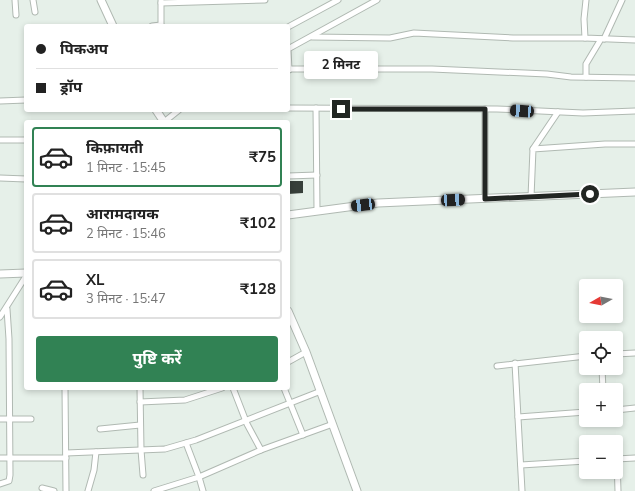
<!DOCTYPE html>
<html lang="hi">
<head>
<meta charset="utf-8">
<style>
	body { margin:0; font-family:"Nunito Sans","Noto Sans Devanagari",sans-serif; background:#f6f6f6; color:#222; height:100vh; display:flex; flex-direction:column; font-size:15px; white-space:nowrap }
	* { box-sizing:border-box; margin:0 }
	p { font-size:13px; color:#767676 }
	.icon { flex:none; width:22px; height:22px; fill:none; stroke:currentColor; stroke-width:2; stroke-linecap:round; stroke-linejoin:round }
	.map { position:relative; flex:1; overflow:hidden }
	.drawer { position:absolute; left:24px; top:120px; width:266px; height:270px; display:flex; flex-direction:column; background:#fff; border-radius:4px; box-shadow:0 2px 6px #0003 }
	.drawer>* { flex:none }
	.guide { position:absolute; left:24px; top:24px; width:266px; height:88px; border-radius:4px; box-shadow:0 2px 6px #0003; display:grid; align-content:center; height:88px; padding:0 12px; background:#fff }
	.needle { width:26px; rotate:261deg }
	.controls { position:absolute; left:579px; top:279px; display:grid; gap:8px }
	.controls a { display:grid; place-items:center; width:44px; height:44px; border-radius:4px; background:#fff; box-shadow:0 2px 6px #0003; font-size:20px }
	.end { position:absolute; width:18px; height:18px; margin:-9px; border:5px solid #222623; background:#fff; box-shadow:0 0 0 2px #fff }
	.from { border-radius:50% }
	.bubble { position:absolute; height:28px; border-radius:4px; background:#fff; box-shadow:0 2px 6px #0003; font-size:13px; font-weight:700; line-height:28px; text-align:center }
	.car { position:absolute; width:12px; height:24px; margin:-12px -6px; border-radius:5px; box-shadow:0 0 3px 1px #0007; background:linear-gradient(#222 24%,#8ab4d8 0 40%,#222 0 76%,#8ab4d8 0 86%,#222 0) }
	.guide b { display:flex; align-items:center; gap:14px; height:38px; font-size:15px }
	.guide b+b { border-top:1px solid #e0e0e0 }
	.guide i { width:10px; height:10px; background:#222 }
	ul { padding:7px 0 0; list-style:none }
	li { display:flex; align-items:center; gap:12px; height:60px; margin:0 8px 6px; padding:0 4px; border:2px solid #e0e0e0; border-radius:4px }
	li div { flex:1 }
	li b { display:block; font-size:15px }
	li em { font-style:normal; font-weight:700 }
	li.active { border-color:#318254 }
	li>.icon { width:36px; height:36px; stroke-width:1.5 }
	.button { display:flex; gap:8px; margin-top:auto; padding:8px 12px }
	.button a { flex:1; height:46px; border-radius:4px; background:#318254; color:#fff; font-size:16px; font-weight:700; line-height:46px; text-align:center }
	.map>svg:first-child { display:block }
</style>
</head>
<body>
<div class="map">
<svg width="635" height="491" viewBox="0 0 635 491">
	<rect width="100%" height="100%" fill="#e6f0e9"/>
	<polygon fill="#373f3a" points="288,181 303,181 303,193 288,194"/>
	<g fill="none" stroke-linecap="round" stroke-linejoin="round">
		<g stroke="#b0b9b2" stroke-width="7">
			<g id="street">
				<polyline points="15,0 16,15"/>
				<polyline points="33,0 35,12"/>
				<polyline points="586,0 584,19 585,38 635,40"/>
				<polyline points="161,1 161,26"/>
				<polyline points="161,3 265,0"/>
				<polyline points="152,26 161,25"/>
				<polyline points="288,27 338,0"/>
				<polyline points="312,37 390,38 414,33 513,38 585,38"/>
				<polyline points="604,39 622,0"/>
				<polyline points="288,69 432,69 547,74 571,77 635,78"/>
				<polyline points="289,70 288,49 377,0"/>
				<polyline points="586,77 586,64 601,39"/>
				<polyline points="0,101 26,100"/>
				<polyline points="288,108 497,109 583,113 635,111"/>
				<polyline points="316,108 317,210"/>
				<polyline points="164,122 179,110"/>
				<polyline points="0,140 26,140"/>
				<polyline points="533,149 558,112"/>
				<polyline points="288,176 317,175"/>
				<polyline points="0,178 26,179"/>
				<polyline points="531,197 533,149 605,144 635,144"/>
				<polyline points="485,199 485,109"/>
				<polyline points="0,317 26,276"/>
				<polyline points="616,354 635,353"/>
				<polyline points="288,362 306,352"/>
				<polyline points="515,363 522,491"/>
				<polyline points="497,366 586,356"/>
				<polyline points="602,368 603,390"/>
				<polyline points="65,388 66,491"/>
				<polyline points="140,388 141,450 143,475"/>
				<polyline points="284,388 303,435"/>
				<polyline points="140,402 185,400 222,388"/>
				<polyline points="616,410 635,408"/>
				<polyline points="518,417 586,412"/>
				<polyline points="0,419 31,419"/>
				<polyline points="100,429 140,425"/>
				<polyline points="261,450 333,424"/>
				<polyline points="66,453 165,449 196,440 321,391"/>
				<polyline points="0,458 66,458"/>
				<polyline points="616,459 635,458"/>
				<polyline points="617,459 618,491"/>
				<polyline points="521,465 586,461"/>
				<polyline points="0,484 9,481 10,475 9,339 7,309"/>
				<polyline points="42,488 54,491"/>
				<polyline points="88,491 94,470 96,452"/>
				<polyline points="154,491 199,477 186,443"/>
				<polyline points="203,491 199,477 261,450 247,424 233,388"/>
			</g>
		</g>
		<g stroke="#b0b9b2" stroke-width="9">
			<g id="secondary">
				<polyline points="101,0 113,26"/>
				<polyline points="156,110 164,122"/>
				<polyline points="288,215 378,203 635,192"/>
				<polyline points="0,274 26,273"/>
				<polyline points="288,311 306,352 357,491"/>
			</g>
		</g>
		<use href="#street" stroke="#fff" stroke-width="5"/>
		<use href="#secondary" stroke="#fff" stroke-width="7"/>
	</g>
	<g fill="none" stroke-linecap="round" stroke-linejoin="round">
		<polyline stroke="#222623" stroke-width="5" points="341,109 485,109 485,199 590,194"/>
	</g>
</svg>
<div class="controls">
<a><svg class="needle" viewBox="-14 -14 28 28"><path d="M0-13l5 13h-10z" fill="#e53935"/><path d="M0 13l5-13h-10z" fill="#767676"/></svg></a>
<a><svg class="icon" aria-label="locate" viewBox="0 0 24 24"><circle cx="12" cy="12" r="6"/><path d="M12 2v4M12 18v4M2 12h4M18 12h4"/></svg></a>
<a>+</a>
<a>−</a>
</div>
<i class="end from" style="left:590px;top:194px"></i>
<i class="end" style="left:341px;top:109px"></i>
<div class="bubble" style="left:304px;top:51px;width:74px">2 मिनट</div>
<i class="car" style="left:522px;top:111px;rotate:274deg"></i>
<i class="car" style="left:453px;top:200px;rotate:87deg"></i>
<i class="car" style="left:363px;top:205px;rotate:263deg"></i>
<div class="guide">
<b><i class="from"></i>पिकअप</b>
<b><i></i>ड्रॉप</b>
</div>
<section class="drawer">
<ul>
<li class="active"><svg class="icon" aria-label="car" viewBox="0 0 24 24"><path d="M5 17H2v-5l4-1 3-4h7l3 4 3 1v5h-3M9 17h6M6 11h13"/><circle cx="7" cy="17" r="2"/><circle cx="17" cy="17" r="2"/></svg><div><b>किफ़ायती</b><p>1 मिनट · 15:45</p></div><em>₹75</em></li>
<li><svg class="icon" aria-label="car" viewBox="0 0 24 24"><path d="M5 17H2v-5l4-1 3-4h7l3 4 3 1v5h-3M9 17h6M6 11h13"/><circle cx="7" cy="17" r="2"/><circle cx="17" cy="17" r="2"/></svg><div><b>आरामदायक</b><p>2 मिनट · 15:46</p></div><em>₹102</em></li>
<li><svg class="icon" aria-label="car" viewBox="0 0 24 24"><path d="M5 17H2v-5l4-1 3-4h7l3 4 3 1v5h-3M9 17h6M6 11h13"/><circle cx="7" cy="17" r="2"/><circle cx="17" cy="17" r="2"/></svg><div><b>XL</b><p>3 मिनट · 15:47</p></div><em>₹128</em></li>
</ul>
<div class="button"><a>पुष्टि करें</a></div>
</section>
</div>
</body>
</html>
